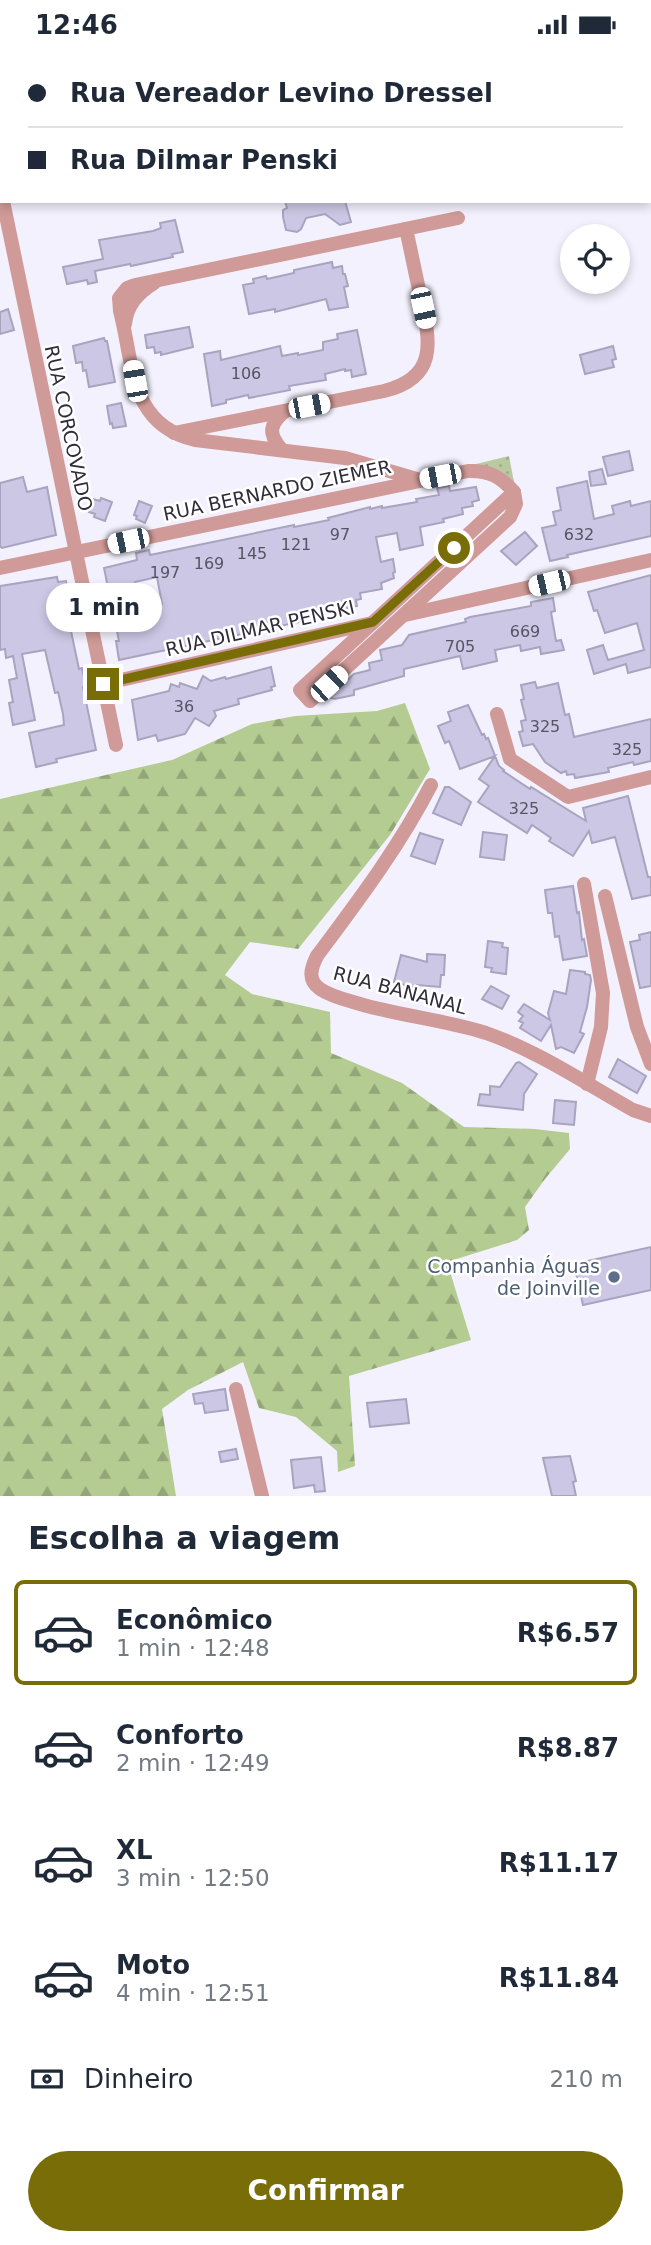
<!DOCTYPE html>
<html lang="pt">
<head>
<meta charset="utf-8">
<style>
	body { margin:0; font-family:"DejaVu Sans",sans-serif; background:#f2f2f3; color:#1f2937; height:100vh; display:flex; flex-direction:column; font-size:26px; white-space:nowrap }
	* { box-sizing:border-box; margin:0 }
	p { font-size:23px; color:#747a83 }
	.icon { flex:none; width:38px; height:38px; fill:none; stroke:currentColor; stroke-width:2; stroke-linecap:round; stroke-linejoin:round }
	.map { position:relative; height:1447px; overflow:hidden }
	.drawer { display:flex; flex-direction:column; background:#fff; flex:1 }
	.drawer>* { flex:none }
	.guide { position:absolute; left:0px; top:0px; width:651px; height:154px; box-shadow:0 4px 10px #0003; display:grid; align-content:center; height:154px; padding:0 28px; background:#fff }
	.buttons { position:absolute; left:560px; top:175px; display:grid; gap:14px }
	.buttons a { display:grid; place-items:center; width:70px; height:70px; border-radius:50%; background:#fff; box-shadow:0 4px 10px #0003; font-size:35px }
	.end { position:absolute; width:32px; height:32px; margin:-16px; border:9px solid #796d08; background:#fff; box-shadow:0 0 0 4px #fff }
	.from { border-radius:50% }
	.bubble { position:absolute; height:49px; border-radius:24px; background:#fff; box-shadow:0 4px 10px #0003; font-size:23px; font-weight:800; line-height:49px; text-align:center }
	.car { position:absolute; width:21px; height:42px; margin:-21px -10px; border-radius:9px; box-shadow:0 0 5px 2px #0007; background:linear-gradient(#fff 24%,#345 0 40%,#fff 0 76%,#345 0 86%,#fff 0) }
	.guide b { display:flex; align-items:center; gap:24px; height:66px; font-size:26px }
	.guide b+b { border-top:2px solid #e0e1e3 }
	.guide i { width:18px; height:18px; background:#1f2937 }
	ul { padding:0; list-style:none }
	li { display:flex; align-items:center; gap:21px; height:105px; margin:0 14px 10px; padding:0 14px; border:4px solid transparent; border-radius:10px }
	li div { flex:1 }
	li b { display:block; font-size:26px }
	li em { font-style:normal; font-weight:800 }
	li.current { border-color:#796d08 }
	li>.icon { width:63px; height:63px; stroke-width:1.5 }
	h2 { padding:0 28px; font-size:32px; line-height:84px }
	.pay { display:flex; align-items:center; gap:18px; height:77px; padding:0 28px; font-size:26px }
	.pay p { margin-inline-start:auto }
	.primary-button { display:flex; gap:14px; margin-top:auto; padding:14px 28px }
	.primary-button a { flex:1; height:80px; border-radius:42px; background:#796d08; color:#fff; font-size:28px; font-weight:800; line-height:80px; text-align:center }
	.status { display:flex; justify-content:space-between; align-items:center; height:49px; padding:0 35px; background:#fff; direction:ltr }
	.status svg { height:19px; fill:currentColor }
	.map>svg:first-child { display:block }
</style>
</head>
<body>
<div class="status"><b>12:46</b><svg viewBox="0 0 49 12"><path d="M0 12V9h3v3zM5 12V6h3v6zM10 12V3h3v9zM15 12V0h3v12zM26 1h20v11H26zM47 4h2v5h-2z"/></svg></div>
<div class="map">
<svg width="651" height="1447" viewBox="0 0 651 1447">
	<defs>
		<pattern id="forest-firs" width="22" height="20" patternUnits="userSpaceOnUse" patternTransform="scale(1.75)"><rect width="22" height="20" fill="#b4cc91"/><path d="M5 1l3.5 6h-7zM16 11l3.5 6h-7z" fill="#93a677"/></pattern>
		<pattern id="park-dots" width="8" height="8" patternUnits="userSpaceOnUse" patternTransform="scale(1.75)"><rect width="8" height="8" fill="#b9caa0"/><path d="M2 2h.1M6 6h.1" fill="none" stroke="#9fae8b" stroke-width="1.8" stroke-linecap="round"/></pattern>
	</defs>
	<rect width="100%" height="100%" fill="#f3f1fd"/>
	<polygon fill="url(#forest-firs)" points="405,654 430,720 390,786 298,900 250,893 225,926 252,945 330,963 331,1004 402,1034 464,1078 535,1080 569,1084 570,1100 545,1130 525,1158 529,1181 517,1191 447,1213 471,1291 349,1327 355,1417 338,1423 337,1402 296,1368 259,1359 243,1313 188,1341 162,1360 176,1447 0,1447 0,750 172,711 252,675 295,667 377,662"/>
	<path fill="url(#park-dots)" d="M509,407L514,433C499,420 488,416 468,417Z"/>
	<g fill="#ccc7e4" stroke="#a8a4c0" stroke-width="2" fill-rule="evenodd">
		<polygon points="285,152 345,152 351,173 340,176 325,165 306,169 301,180 297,183 286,181 283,168 283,161 287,159"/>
		<polygon points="175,171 183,203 172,205 173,208 131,217 130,215 95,222 97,233 88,235 87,231 67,235 63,218 103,210 99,191 153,182 161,179 160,174"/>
		<polygon points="332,213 333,219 342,217 343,225 345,225 348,237 344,238 348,258 329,261 326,250 275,263 275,260 249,265 243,236 254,234 253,230 266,227 267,230 294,224 294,221"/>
		<polygon points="8,260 14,281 0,285 0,263"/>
		<polygon points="189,278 193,298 161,306 161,303 155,304 154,298 147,299 145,286"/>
		<polygon points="357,281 366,325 352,328 351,321 345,322 345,320 325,325 326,331 289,337 290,341 249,349 248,346 226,351 226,354 212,357 204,305 220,302 221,311 280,297 282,307 298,304 298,306 323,301 323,293 338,290 337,285"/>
		<polygon points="104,289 105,292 107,292 115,333 89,338 86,321 83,322 82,313 76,314 73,297"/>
		<polygon points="613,297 616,310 612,311 614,318 585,325 580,306"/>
		<polygon points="121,354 126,377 113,379 112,374 110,375 107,357"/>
		<polygon points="629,402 633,421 608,427 603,408"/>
		<polygon points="602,420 606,435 591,437 589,423"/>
		<polygon points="23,428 27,443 47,438 56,486 2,499 0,497 0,434"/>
		<polygon points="587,432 594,470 614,465 612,457 630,452 631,457 651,452 651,487 567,506 568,508 550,512 542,479 556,476 553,463 561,461 557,439"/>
		<path d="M449,437L450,442L476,438L479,451L472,453L473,457L462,459L463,465L443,470L444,473L420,478L423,496L400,501L397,484L376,488L381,513L393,510L395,523L393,524L394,529L381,534L382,540L360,544L361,550L356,551L357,557L342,560L343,562L337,565L119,611L116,592H119L104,519L137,511L136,504L149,501L150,506L294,476V478L329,471L328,469L370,458V460L382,457V459L417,453L416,450L439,446L437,439ZM157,528L162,555L159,556L160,560L142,563L135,533Z"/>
		<polygon points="101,449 112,453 105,472 94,468 95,465 89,463 93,450 100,452"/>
		<polygon points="139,452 152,457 145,474 136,470 137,467 134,466"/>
		<polygon points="525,483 537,497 516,516 501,502"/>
		<polygon points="651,526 651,618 628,624 626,615 594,625 587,601 603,596 608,611 644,601 637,574 605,584 597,561 594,562 588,543"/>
		<polygon points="57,528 58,533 66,532 69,548 64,549 79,620 82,619 86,637 83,638 96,701 56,710 57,713 36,718 29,684 64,676 63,665 58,643 55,644 45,601 22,605 35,671 13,676 9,654 13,653 9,631 17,629 13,607 6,609 5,600 0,601 0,537"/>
		<polygon points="553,549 555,562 551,563 556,592 561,591 564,601 541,605 540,598 521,602 520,596 495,601 497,612 463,620 460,607 404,620 404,627 354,641 354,646 335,650 328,648 354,625 370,621 369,614 382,611 380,601 402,596 409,586 466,573 465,570 470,568 531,557 531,553"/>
		<polygon points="271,618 275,637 271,638 272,641 238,650 239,655 214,662 216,667 209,677 195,669 185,685 158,692 156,686 138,691 132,651 169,642 171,635 179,638 180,634 197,640 203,627 211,632 225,628 226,630"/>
		<polygon points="535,633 537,639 558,634 565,666 569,665 574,688 651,670 651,712 634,716 633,713 608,719 609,723 575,729 574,725 567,726 566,722 561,724 545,713 533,695 523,697 519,683 523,682 521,672 526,671 521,651 524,650 521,636"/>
		<polygon points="468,656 482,686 484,685 486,690 488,689 499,717 504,721 503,722 530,740 531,738 586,772 583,759 628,747 648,828 651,828 651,846 632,850 615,788 592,794 589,782 573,807 549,792 551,789 532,776 527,784 478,753 489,737 479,730 495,707 460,720 449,692 445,694 438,677 451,672 448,663"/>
		<polygon points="445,738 449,738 471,753 461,776 433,764"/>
		<polygon points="483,783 507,786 504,811 480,808"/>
		<polygon points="420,784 443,791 435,815 411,807"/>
		<polygon points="573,837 577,864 579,863 582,891 584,890 587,907 563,911 559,887 555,888 552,864 548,864 545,841"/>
		<polygon points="651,883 651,937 640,939 630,893 640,891 639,886"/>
		<polygon points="488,892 503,894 502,898 508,899 506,925 491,923 492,919 485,918"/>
		<polygon points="427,905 445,906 444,926 441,926 440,938 417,936 416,939 394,933 401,906 427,913"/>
		<polygon points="570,921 585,923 585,925 590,926 591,931 587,958 580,983 584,985 574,1004 561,998 556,1000 551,976 541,992 520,979 523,974 519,972 523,967 518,963 524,955 550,971 548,964 554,942 566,945"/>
		<polygon points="491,937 509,947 502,960 482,950"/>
		<polygon points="618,1010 646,1027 637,1044 609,1028"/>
		<polygon points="519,1013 537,1025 524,1045 523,1061 478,1056 480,1045 490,1046 490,1037 500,1038 516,1014"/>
		<polygon points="555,1051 576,1053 574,1076 553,1074"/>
		<polygon points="651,1198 651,1241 583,1256 574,1215"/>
		<polygon points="225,1340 228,1361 205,1364 203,1354 195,1355 193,1345"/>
		<polygon points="406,1350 409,1374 370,1378 367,1354"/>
		<polygon points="236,1400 238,1410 221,1413 219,1403"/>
		<polygon points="570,1407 576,1432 573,1433 576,1447 552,1447 543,1409"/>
		<polygon points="321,1408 325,1442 315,1443 314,1436 294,1439 291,1411"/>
	</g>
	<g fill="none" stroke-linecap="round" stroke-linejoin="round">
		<g stroke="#cf9a97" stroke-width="14">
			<polyline points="153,0 153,2"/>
			<polyline points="347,0 348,2"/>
			<polyline points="0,103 2,103"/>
			<polyline points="3,152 116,696"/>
			<path d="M125,275C127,256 138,244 154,234"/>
			<path d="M174,384L384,342C441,328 429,289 420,245C415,223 411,202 406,180"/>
			<path d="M281,400C268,384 269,376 285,362"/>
			<path d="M420,431L345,409L195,391C129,376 134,315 120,262L119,249L127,239L135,236L458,169"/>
			<polygon points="514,443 516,455 510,468 310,652 300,641"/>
			<path d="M0,519L468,422C489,421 501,428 514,443"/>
			<polyline points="405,566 651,511"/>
			<polyline points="103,635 372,574"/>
			<polyline points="497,665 510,710 568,748 651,728"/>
			<path d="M431,736C399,798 358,852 317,907C311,919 307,931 320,940C332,948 347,951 360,955C401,967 445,971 486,984C538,1002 585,1034 633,1061L651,1067"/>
			<polyline points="584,835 603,944 601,978 587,1035"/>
			<polyline points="605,847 637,978 651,1015"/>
			<polyline points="236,1340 262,1447"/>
		</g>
	</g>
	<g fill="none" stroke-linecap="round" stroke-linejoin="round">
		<polyline stroke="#796d08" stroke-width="9" points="103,635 373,573 454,499"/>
	</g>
	<circle fill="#5c6f8a" stroke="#fff" stroke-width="2.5" cx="614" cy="1228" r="7"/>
	<g text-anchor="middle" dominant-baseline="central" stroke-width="5" stroke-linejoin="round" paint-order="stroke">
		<g font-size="16" fill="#565464">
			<text x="246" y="324">106</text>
			<text x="340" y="485">97</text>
			<text x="579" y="485">632</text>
			<text x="296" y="495">121</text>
			<text x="252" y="504">145</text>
			<text x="209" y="514">169</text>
			<text x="165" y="523">197</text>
			<text x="525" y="582">669</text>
			<text x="460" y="597">705</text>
			<text x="184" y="657">36</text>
			<text x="545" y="677">325</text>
			<text x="627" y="700">325</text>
			<text x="524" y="759">325</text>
		</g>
		<g font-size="19" fill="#2f2d39" stroke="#fff">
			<text transform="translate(69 379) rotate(78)">RUA CORCOVADO</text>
			<text transform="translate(277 441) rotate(-12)">RUA BERNARDO ZIEMER</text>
			<text transform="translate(260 579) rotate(-13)">RUA DILMAR PENSKI</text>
			<text transform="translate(400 941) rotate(15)">RUA BANANAL</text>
		</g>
		<g font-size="19" fill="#4e5e75" stroke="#fff" text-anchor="end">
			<text x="600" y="1217">Companhia Águas<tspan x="600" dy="22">de Joinville</tspan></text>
		</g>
	</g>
</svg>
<div class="buttons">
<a><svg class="icon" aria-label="locate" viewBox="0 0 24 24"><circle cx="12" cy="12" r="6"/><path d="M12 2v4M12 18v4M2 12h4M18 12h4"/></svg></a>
</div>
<i class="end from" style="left:454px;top:499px"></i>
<i class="end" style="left:103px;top:635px"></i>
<div class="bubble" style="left:46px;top:534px;width:116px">1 min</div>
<i class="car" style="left:423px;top:259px;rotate:168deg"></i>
<i class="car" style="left:135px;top:332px;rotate:350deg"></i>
<i class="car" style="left:309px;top:357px;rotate:79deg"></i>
<i class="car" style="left:440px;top:427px;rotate:259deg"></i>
<i class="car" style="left:128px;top:492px;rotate:258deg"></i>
<i class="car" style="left:549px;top:534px;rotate:257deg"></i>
<i class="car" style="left:329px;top:635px;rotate:47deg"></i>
<div class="guide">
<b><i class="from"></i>Rua Vereador Levino Dressel</b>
<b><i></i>Rua Dilmar Penski</b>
</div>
</div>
<section class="drawer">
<h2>Escolha a viagem</h2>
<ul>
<li class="current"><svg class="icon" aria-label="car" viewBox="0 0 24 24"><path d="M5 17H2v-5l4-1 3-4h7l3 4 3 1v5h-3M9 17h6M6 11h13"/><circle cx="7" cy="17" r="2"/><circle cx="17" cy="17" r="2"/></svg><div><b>Econômico</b><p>1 min · 12:48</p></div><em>R$6.57</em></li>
<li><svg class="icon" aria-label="car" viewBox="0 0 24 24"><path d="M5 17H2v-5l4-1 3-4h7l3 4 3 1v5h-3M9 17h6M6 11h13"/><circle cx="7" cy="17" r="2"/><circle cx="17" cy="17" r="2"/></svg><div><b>Conforto</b><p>2 min · 12:49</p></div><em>R$8.87</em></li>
<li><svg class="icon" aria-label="car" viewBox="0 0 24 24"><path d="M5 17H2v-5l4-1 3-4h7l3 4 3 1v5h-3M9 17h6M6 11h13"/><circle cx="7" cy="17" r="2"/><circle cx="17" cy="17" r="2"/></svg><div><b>XL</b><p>3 min · 12:50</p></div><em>R$11.17</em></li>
<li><svg class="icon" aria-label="car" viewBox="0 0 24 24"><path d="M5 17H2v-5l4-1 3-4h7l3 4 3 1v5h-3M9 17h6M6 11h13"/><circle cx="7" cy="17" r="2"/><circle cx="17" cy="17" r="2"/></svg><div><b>Moto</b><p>4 min · 12:51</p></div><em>R$11.84</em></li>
</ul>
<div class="pay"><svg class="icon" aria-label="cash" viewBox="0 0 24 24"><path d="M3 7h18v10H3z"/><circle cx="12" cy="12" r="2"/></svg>Dinheiro<p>210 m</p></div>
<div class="primary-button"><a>Confirmar</a></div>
</section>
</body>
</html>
